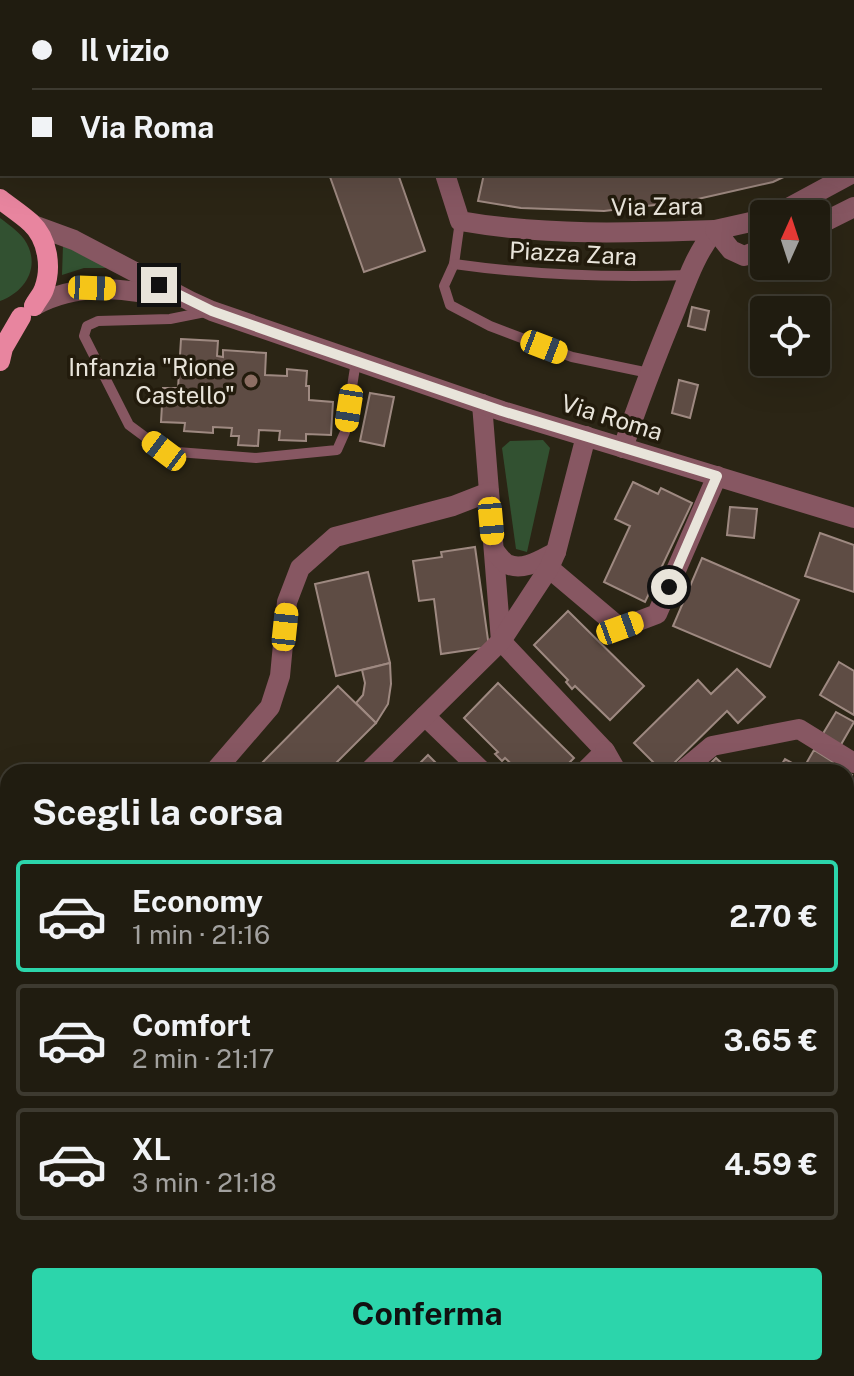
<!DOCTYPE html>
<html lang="it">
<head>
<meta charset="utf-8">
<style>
	body { margin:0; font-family:"Public Sans",sans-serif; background:#282519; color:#f1f3f6; height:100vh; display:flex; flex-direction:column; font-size:30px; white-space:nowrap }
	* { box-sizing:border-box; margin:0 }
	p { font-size:26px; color:#a2a19f }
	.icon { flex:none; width:44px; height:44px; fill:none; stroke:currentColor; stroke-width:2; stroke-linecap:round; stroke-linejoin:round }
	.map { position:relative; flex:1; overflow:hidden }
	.drawer { position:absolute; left:0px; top:764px; width:854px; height:612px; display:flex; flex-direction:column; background:#201c10; border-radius:24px 24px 0 0; box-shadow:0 8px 32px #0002,0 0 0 2px #3d3a30 }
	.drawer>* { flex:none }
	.top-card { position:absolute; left:0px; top:0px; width:854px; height:176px; box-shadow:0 8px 32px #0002,0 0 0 2px #3d3a30; display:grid; align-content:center; height:176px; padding:0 32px; background:#201c10 }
	.needle { width:52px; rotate:3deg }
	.fabs { position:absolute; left:750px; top:200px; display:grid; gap:16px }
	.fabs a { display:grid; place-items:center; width:80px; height:80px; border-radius:8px; background:#201c10; box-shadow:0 8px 32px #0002,0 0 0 2px #3d3a30; font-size:40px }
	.end { position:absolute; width:36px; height:36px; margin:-18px; border:10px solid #e8e4da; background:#111; box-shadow:0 0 0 4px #111 }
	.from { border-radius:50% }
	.car { position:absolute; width:24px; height:48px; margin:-24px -12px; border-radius:10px; box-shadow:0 0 6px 2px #0007; background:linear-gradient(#f5c518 24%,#345 0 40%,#f5c518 0 76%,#345 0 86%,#f5c518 0) }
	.top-card b { display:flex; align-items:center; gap:28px; height:76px; font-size:30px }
	.top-card b+b { border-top:2px solid #3d3a30 }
	.top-card i { width:20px; height:20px; background:#f1f3f6 }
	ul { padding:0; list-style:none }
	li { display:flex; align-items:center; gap:24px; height:112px; margin:0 16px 12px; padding:0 16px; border:4px solid #3d3a30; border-radius:8px }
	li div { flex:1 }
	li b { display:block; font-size:30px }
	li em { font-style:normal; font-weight:700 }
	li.on { border-color:#2cd5ab }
	li>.icon { width:72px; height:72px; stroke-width:1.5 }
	h2 { padding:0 32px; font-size:36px; line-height:96px }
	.cta { display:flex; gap:16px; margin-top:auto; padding:16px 32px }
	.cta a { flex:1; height:92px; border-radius:8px; background:#2cd5ab; color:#111; font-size:32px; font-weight:700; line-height:92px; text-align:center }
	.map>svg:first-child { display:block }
</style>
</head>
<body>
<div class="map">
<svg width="854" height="1376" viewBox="0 0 854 1376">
	<rect width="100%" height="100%" fill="#2b2515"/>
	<g fill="#325131">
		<path d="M0,218C8,224 18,231 24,239C42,265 26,292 0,301Z"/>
		<polygon points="63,245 108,268 84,268 62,275"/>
		<polygon points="543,440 550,448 527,552 516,549 502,448 510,441"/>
	</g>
	<g fill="#5e4c44" stroke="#9e8981" stroke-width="2">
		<polygon points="0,0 105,0 106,2 2,2 2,105 0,106"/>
		<polygon points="421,0 455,0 453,2 422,2"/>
		<polygon points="854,87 854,144 852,146 852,89"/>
		<polygon points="329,174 398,174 425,251 364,272"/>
		<polygon points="484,174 790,174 773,182 689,201 604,211 521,208 478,201"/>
		<polygon points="692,307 709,311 705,330 688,326"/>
		<polygon points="181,339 218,341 217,356 223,357 223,350 266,353 265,375 287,376 287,369 307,371 306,386 309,386 309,400 333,402 331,435 306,434 306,441 279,440 280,431 259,430 258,446 238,445 239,436 231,436 232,428 213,427 213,433 184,431 185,423 161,422 163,388 178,388"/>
		<polygon points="679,380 698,385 690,418 672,413"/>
		<polygon points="370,393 394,397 384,446 360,441"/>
		<polygon points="633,482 658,494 661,488 692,503 645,602 604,582 630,526 615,519"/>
		<polygon points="730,507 757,509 754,538 727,535"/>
		<polygon points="820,533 854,545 854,592 805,576"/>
		<polygon points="475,547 489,647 441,654 434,599 419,601 413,561 442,557 441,552"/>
		<polygon points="702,558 799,600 770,667 673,626"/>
		<polygon points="368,572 390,663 336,676 315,584"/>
		<polygon points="568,611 644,686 610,720 575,686 572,689 566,682 568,680 534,645"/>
		<polygon points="839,662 854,671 854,715 820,695"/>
		<polygon points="390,663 391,684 388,704 376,723 356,703 363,695 365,683 362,670"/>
		<polygon points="737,669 765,697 738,723 727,711 665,772 663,772 634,743 698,680 711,694"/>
		<polygon points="498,683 574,758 560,772 520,772 505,758 502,761 495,754 498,752 464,718"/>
		<polygon points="338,686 376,723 327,772 253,772"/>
		<polygon points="836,712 854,722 839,748 821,737"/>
		<polygon points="814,750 833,762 832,764 852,775 846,786 846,772 777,772 785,759 803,769"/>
		<polygon points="428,755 445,772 411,772"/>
		<polygon points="716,758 731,772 702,772"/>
		<polygon points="854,850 854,931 846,944 846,863"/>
		<polygon points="310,1368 368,1368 372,1375 312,1376 308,1369"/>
	</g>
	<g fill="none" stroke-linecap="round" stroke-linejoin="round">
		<g stroke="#875762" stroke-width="10">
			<polyline points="460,221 454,264 444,286 450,305 490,326 572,357 649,373"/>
			<path d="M454,264C532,275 611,278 690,275"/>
			<polyline points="205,312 170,319 98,321 87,326 84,336 129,425 164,451 256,458 337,450 345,432 356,361"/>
			<polyline points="846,980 854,980"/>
			<polyline points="846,1060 854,1056"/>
		</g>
		<g stroke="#875762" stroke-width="20">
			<polyline points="391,0 391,2"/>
			<path d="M445,174L460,221C544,236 631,233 715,230C696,253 687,280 676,308C657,354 639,400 623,448"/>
			<polyline points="777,214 851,174"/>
			<polyline points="764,219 715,230 731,250 744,256 764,248"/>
			<polyline points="816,226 854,207"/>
			<polyline points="482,404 501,641 605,751 584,772"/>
			<path d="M494,550C497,554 502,561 507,564C523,572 542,559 556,552"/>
			<polyline points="549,568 620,628 657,614 717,476"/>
			<polyline points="425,716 483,772"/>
			<polyline points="605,751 617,772"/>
			<polyline points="214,772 270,707 280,676 287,602 300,568 335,537 453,506 489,492"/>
			<polyline points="368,772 501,641 549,568 556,552 586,436"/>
			<polyline points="681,772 712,746 799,729 854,763"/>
			<polyline points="846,835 854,821"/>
			<polyline points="845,1376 854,1372"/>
		</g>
		<g stroke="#875762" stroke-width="20">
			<polyline points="33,225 74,240 190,301 212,311 502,411 854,518"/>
			<path d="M34,306C78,282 120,288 167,297"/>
		</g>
		<g stroke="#e8859f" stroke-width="20">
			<path d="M0,199C10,207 21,214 31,223C48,239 52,268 44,289C42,295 37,300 34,306"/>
			<polyline points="0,361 3,348 21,317"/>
		</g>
	</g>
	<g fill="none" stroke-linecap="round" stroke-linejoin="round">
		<polyline stroke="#e8e4da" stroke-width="10" points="159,285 212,311 294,340 502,411 717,476 669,587"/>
	</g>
	<circle fill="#8d6e63" stroke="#221b0c" stroke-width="3" cx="251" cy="381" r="8"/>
	<g text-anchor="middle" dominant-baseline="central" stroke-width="7" stroke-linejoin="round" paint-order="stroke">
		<g font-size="24" fill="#e8e4da" stroke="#221b0c">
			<text transform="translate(657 206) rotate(-1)">Via Zara</text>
			<text transform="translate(573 253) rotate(3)">Piazza Zara</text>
			<text transform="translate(612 417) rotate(17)">Via Roma</text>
		</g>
		<g font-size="24" fill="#e8e4da" stroke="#221b0c" text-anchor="end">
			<text x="235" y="367">Infanzia "Rione<tspan x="235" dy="28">Castello"</tspan></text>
		</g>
	</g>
</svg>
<div class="fabs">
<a><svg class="needle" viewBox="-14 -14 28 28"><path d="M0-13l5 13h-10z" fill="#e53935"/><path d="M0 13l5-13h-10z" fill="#a2a19f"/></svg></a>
<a><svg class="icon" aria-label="locate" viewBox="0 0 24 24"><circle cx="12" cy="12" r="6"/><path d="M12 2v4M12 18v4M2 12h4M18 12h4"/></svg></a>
</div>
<i class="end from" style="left:669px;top:587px"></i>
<i class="end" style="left:159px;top:285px"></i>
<i class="car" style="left:92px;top:288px;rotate:92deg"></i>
<i class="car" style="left:544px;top:347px;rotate:111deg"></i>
<i class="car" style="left:349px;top:408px;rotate:189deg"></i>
<i class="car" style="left:164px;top:451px;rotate:307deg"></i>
<i class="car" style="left:491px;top:521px;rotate:175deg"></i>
<i class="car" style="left:285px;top:627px;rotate:6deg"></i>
<i class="car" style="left:620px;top:628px;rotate:70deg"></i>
<div class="top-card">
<b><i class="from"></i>Il vizio</b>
<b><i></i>Via Roma</b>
</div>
<section class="drawer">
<h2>Scegli la corsa</h2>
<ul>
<li class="on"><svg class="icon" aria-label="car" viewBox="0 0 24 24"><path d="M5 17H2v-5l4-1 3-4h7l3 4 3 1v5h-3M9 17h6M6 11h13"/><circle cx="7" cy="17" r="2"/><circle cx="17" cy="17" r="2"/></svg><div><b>Economy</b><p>1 min · 21:16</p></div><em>2.70 €</em></li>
<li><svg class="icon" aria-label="car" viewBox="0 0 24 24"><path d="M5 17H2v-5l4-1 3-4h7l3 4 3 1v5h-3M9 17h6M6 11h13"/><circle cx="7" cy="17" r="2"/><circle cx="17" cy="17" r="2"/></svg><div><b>Comfort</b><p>2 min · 21:17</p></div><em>3.65 €</em></li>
<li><svg class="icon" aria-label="car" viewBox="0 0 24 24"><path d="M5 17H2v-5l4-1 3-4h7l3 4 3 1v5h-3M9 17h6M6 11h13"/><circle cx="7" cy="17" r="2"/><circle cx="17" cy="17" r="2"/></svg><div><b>XL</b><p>3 min · 21:18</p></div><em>4.59 €</em></li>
</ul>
<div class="cta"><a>Conferma</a></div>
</section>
</div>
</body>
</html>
